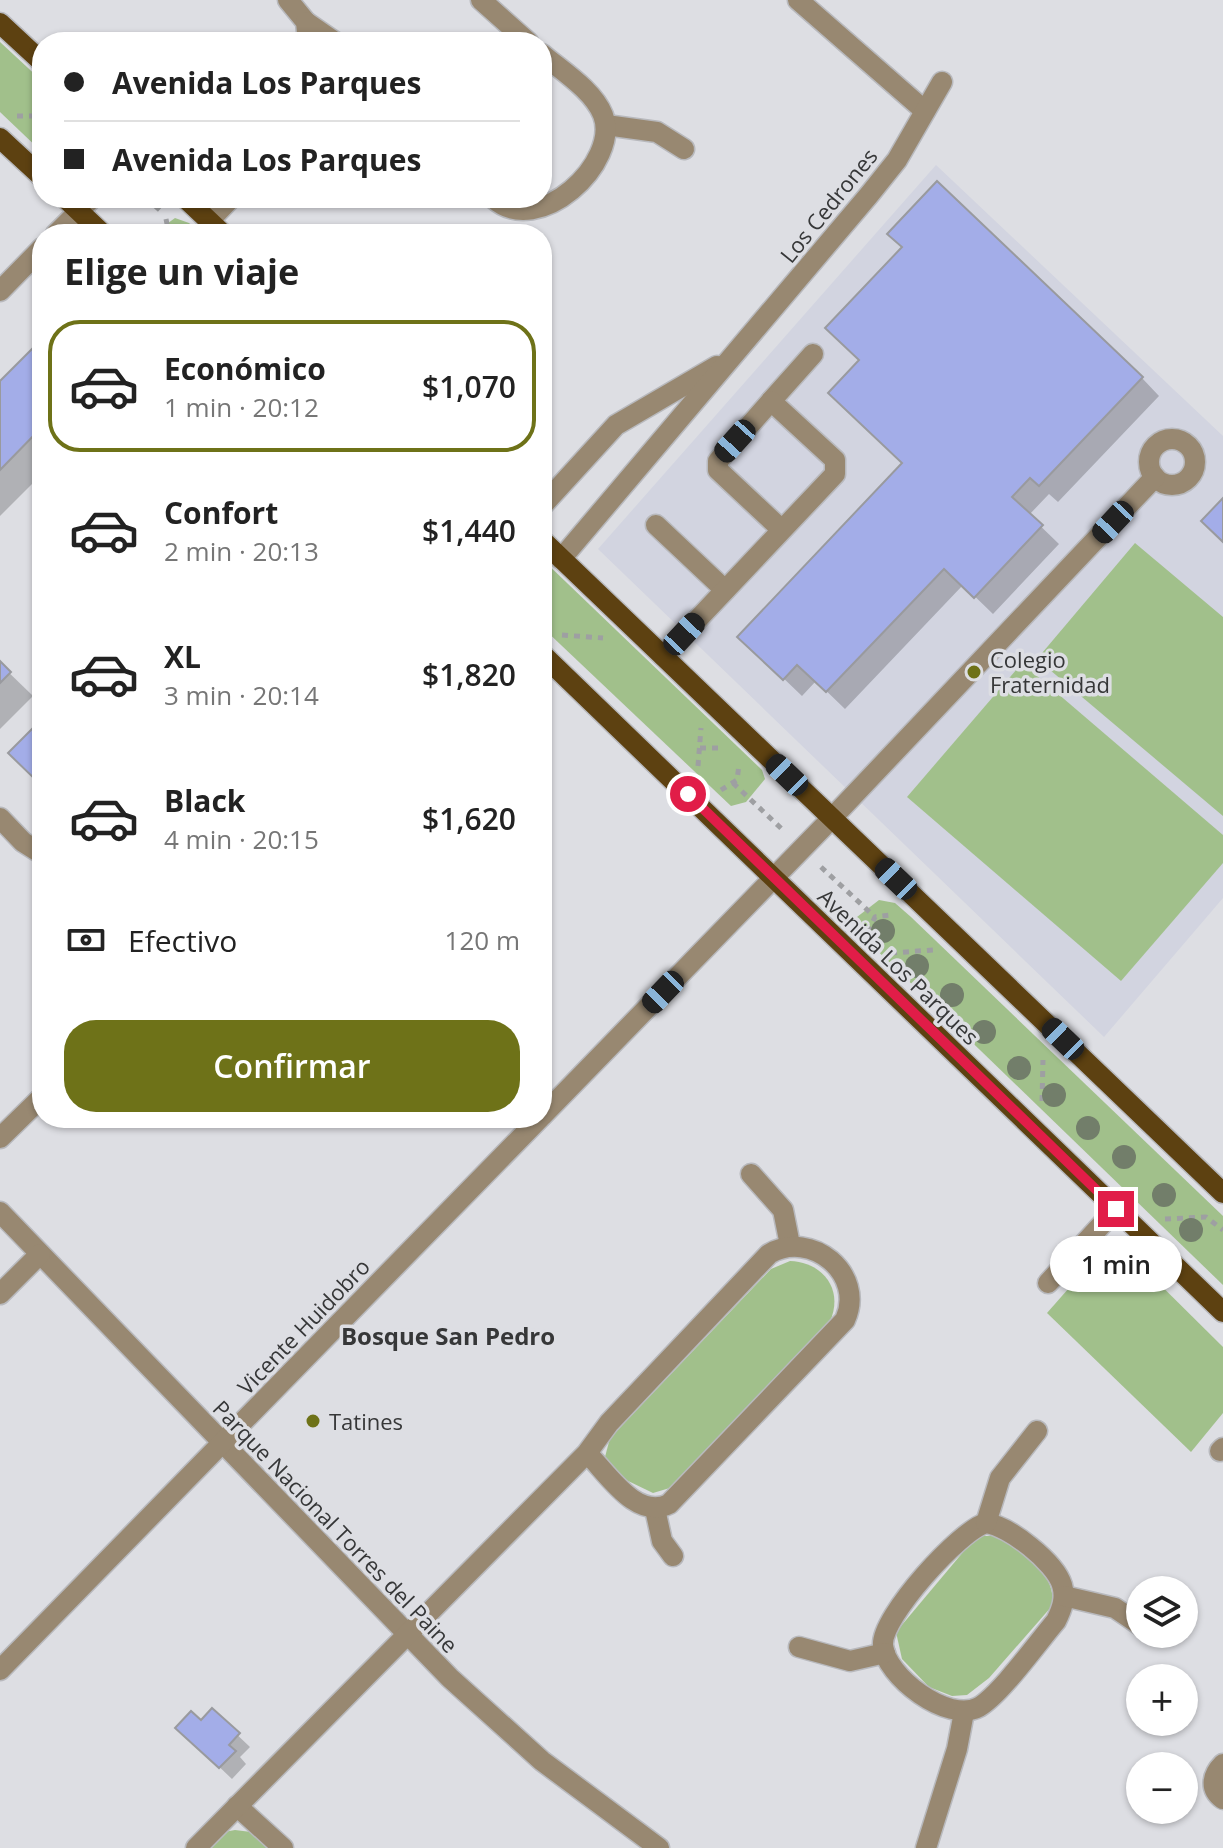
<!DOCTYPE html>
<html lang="es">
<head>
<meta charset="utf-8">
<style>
	body { margin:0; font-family:"Open Sans",sans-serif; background:#f2f2f2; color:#222; height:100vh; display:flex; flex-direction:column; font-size:30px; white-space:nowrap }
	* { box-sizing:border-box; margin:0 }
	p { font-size:26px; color:#767676 }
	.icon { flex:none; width:44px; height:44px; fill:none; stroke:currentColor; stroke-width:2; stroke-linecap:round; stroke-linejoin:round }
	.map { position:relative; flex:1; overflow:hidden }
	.panel { position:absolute; left:32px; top:224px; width:520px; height:904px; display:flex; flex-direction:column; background:#fff; border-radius:32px; box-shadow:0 2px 6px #0004 }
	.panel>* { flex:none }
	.hud { position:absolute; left:32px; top:32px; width:520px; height:176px; border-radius:32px; box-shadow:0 2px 6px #0004; display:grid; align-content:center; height:176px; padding:0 32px; background:#fff }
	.buttons { position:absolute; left:1126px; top:1576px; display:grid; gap:16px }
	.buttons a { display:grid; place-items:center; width:72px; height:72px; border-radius:50%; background:#fff; box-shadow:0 2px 6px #0004; font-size:40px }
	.end { position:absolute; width:36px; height:36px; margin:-18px; border:10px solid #e11d48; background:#fff; box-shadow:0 0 0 4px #fff }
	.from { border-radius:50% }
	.bubble { position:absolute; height:56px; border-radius:28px; background:#fff; box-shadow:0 2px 6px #0004; font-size:26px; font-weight:600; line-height:56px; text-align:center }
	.car { position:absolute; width:24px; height:48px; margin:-24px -12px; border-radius:10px; box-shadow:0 0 6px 2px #0007; background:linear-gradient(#222 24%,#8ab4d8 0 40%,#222 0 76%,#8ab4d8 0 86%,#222 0) }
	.hud b { display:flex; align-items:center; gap:28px; height:76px; font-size:30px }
	.hud b+b { border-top:2px solid #e0e0e0 }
	.hud i { width:20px; height:20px; background:#222 }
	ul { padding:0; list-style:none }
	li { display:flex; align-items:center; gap:24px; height:132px; margin:0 16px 12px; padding:0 16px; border:4px solid transparent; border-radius:32px }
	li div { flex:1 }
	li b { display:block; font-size:30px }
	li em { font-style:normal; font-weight:600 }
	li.current { border-color:#6e7218 }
	li>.icon { width:72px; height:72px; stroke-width:1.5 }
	h2 { padding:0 32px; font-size:36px; line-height:96px }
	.pay { display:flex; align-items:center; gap:20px; height:88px; padding:0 32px; font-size:30px }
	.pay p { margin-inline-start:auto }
	.primary-button { display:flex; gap:16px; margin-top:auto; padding:16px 32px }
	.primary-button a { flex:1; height:92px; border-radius:32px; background:#6e7218; color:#fff; font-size:32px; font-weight:600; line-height:92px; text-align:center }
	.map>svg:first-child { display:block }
</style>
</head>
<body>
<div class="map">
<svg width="1223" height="1848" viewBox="0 0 1223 1848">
	<rect width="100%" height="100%" fill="#dddee3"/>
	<polygon fill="#d2d4e0" points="936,165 1223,436 1223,898 1104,1037 598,549"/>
	<g fill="#a1c08b">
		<polygon points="0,42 42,81 42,152 0,112"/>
		<polygon points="175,218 189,223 202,234 153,234"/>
		<polygon points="1135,543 1223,617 1223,816 1037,659"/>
		<polygon points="542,559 762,770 765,779 746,802 731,806 542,627"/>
		<polygon points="1022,663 1223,835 1223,863 1121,981 907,797"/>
		<polygon points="879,900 895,903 911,917 1223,1216 1223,1285 860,934 857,917"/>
		<polygon points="1113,1238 1223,1347 1223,1413 1191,1452 1047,1313"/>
		<path d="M790,1261C823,1262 844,1290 830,1321L673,1487L653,1493L624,1479L605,1457L610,1438L771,1269Z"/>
		<path d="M980,1536H1001C1025,1552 1057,1575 1052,1606L989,1678L967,1695L952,1696L929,1687L902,1659L896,1632L969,1545Z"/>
		<polygon points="235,1830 251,1832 268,1848 205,1848 224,1832"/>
	</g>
	<g fill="#0003">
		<polygon points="42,342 42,474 0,516 0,384"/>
		<polygon points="1142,378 1159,396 1058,502 1049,494 1029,515 1059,544 993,614 963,585 845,709 816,681 802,696 758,654"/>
		<polygon points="0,664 33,696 0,729"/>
		<polygon points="212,1711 250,1747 240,1757 246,1764 232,1779 190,1739"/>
	</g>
	<g fill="#a3ade8" stroke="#999a9e" stroke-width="2">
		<polygon points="937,181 1143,377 1039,486 1030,478 1012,497 1043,525 974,598 944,569 826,692 797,665 783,680 737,637 902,463 828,393 859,360 825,328 902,247 887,234"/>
		<polygon points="42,339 42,427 0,470 0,381"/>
		<polygon points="1223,498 1223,542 1201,521"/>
		<polygon points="0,661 11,672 0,683"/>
		<polygon points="42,719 42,786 8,753"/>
		<polygon points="212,1708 240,1733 229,1745 236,1751 219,1768 175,1728 191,1711 201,1720"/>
	</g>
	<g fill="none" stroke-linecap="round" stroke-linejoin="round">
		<g stroke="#b8b9bd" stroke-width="23">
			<g id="minor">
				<polyline points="288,0 306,22 308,42"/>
				<polyline points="481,0 528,42"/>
				<polyline points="798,0 925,111"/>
				<polyline points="306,22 335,42"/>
				<polyline points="606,125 657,132 684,149"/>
				<path d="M493,198C538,240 621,162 603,115C593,90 562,71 542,54"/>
				<polyline points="209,221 231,198"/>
				<polyline points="56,234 92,198"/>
				<polyline points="0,291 42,248"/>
				<polyline points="771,401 813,354"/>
				<circle cx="1172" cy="462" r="23"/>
				<polyline points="542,506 616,425 717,366"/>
				<polyline points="656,525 725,590"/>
				<polyline points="561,559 869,195 897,160 942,82"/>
				<polyline points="663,656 835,474 835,460 771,401 718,461 718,470 782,530"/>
				<polyline points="0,818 23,842 42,854"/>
				<polyline points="542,1116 832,818 1155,477"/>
				<polyline points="0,1138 42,1097"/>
				<polyline points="751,1174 783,1210 790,1245"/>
				<polyline points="0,1212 450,1678 542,1761 659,1848"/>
				<polyline points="1048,1283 1116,1209"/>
				<polyline points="0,1294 40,1254"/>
				<polyline points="1220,1451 1223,1448"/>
				<polyline points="655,1509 662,1541 673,1556"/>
				<path d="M986,1523C1009,1526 1055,1562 1062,1585C1066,1598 1062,1609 1056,1621C1038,1642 1001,1694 979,1707C948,1724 885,1676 883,1645C881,1617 960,1530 986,1523Z"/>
				<polyline points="986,1523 1000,1478 1037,1431"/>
				<polyline points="1064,1596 1115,1608 1140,1625"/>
				<polyline points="799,1647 850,1661 885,1653"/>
				<polyline points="0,1670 540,1118"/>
				<path d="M1223,1764C1212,1775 1209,1789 1223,1799"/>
				<polyline points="237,1806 283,1848"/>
				<path d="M196,1848L587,1453L609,1423L769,1254C811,1229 866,1274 845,1320L669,1504C636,1520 608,1474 587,1453"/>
				<polyline points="926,1848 957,1749 964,1712"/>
			</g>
		</g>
		<g stroke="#b8b9bd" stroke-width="23">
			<g id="major">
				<polyline points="0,23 42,62"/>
				<polyline points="0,138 42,177"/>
				<polyline points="65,198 103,234"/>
				<polyline points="185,198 223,234"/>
				<polyline points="542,540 1223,1193"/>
				<polyline points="542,654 1223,1312"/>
			</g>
		</g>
		<g stroke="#9e9fa2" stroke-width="5" stroke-dasharray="6 6" stroke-linecap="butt">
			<polyline points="17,116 42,116"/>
			<polyline points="146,198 161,211"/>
			<polyline points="166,219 169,234"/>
			<polyline points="562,635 603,638"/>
			<polyline points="700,748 721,748"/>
			<polyline points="698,766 701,728"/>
			<polyline points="733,783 785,832"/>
			<polyline points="721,790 737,780 739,765"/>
			<polyline points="821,867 875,917"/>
			<polyline points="868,932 875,917 891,915"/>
			<polyline points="891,953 933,950"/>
			<polyline points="1042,1101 1043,1060"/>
			<polyline points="1165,1219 1206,1217 1223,1230"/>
		</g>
		<use href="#minor" stroke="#988871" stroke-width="20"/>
		<use href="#major" stroke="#5d4111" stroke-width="20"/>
	</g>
	<g fill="#727e6a">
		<circle cx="883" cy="931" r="12"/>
		<circle cx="917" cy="966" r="12"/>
		<circle cx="952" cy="995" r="12"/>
		<circle cx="984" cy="1032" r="12"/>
		<circle cx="1019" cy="1068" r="12"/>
		<circle cx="1054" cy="1095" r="12"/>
		<circle cx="1088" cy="1128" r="12"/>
		<circle cx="1124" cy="1157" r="12"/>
		<circle cx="1164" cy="1195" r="12"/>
		<circle cx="1191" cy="1230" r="12"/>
	</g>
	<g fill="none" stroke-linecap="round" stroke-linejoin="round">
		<polyline stroke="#e11d48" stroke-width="10" points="688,794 1116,1209"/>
	</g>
	<g fill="#6e7218" stroke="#dddee3" stroke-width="3">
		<circle cx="974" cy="672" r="8"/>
		<circle cx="313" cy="1421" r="8"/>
	</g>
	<g text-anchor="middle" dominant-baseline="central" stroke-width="7" stroke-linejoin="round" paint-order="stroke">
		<g font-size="22" fill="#363738" stroke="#dddee3">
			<text transform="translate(828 205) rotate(-51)">Los Cedrones</text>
			<text transform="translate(899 966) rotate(44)">Avenida Los Parques</text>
			<text transform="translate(303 1326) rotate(-46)">Vicente Huidobro</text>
			<text transform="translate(336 1526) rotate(46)">Parque Nacional Torres del Paine</text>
		</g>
		<g font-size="22" fill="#363738" stroke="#dddee3" text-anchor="start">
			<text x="990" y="659">Colegio<tspan x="990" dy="25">Fraternidad</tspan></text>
			<text x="329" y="1421">Tatines</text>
		</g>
		<g font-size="24" font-weight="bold" fill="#363738" stroke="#dddee3">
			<text x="448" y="1335">Bosque San Pedro</text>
		</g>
	</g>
</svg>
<div class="buttons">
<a><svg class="icon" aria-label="layers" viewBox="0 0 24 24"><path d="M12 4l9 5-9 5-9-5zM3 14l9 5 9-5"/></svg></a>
<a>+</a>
<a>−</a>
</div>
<i class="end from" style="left:688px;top:794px"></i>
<i class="end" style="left:1116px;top:1209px"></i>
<div class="bubble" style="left:1050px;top:1236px;width:132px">1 min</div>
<i class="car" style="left:735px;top:441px;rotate:222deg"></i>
<i class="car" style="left:1113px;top:522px;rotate:223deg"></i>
<i class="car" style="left:684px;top:634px;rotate:43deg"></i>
<i class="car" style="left:787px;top:775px;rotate:314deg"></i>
<i class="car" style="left:896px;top:879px;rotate:314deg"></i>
<i class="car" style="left:663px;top:992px;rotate:224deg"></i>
<i class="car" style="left:1063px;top:1039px;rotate:314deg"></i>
<div class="hud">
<b><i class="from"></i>Avenida Los Parques</b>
<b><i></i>Avenida Los Parques</b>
</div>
<section class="panel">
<h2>Elige un viaje</h2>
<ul>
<li class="current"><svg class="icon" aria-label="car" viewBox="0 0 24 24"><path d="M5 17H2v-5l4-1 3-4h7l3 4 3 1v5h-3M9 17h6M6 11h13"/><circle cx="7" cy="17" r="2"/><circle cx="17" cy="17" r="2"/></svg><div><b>Económico</b><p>1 min · 20:12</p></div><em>$1,070</em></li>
<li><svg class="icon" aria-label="car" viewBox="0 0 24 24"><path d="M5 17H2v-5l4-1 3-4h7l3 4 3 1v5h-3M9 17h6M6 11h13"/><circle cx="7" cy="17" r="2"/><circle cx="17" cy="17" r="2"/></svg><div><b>Confort</b><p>2 min · 20:13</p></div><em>$1,440</em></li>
<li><svg class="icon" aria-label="car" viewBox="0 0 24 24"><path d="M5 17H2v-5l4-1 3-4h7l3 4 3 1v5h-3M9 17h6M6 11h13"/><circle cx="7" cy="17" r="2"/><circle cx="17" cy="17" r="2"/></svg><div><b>XL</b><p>3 min · 20:14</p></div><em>$1,820</em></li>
<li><svg class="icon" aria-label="car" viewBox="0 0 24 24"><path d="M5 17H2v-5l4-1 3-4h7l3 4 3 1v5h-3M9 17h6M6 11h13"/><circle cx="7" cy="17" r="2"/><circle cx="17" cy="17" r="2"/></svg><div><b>Black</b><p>4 min · 20:15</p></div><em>$1,620</em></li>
</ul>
<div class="pay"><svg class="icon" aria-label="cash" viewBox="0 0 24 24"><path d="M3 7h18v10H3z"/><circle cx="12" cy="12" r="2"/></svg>Efectivo<p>120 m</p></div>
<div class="primary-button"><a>Confirmar</a></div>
</section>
</div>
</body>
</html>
